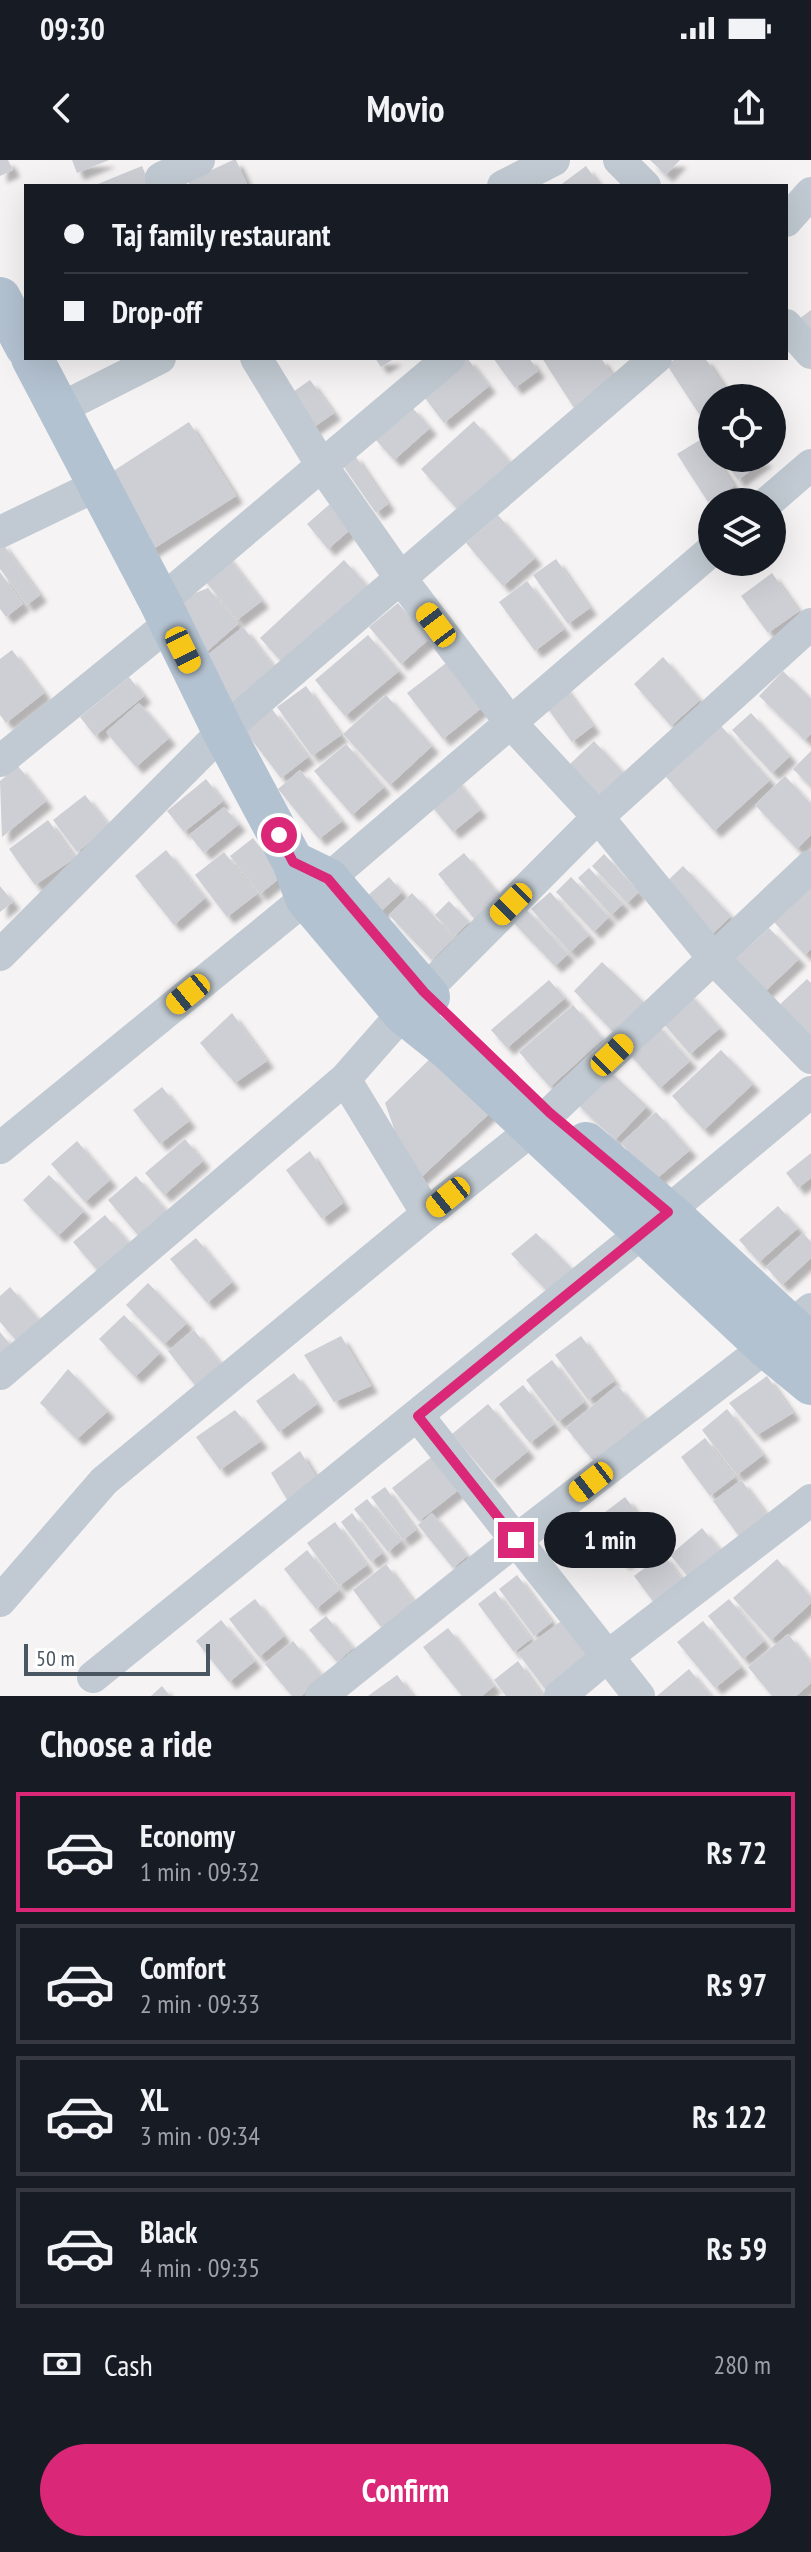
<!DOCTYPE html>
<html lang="en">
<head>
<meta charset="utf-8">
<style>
	body { margin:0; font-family:"PT Sans Narrow",sans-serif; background:#20242c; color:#f1f3f6; height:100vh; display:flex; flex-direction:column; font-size:30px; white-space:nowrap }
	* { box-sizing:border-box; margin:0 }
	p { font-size:26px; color:#9ea1a6 }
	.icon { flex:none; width:44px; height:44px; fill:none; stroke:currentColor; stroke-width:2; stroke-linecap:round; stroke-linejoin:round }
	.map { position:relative; height:1536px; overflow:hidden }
	.drawer { display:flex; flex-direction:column; background:#171b24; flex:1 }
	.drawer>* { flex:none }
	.banner { position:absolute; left:24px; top:24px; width:764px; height:176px; border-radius:0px; box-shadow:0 8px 32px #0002; display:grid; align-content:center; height:176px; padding:0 40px; background:#171b24 }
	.tools { position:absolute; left:698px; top:224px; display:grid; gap:16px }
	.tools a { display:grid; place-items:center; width:88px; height:88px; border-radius:50%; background:#171b24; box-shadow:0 8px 32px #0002; font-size:40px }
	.scale { position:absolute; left:24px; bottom:20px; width:186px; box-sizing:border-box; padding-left:8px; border:4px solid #4a5661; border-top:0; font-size:22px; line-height:28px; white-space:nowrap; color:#4a5661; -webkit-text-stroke:6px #fff; paint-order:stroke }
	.end { position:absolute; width:36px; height:36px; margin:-18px; border:10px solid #db2777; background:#fff; box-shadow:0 0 0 4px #fff }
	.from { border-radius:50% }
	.bubble { position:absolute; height:56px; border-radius:28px; background:#171b24; box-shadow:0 8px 32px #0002; font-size:26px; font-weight:700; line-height:56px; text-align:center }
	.car { position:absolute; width:24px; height:48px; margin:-24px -12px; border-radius:10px; box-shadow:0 0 6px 2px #0007; background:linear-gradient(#f5c518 24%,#345 0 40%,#f5c518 0 76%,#345 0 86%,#f5c518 0) }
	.banner b { display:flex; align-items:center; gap:28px; height:76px; font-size:30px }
	.banner b+b { border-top:2px solid #363941 }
	.banner i { width:20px; height:20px; background:#f1f3f6 }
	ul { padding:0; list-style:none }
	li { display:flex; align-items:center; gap:24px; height:120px; margin:0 16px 12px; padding:0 24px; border:4px solid #363941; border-radius:0px }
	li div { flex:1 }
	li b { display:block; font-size:30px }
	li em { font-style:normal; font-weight:700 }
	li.active { border-color:#db2777 }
	li>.icon { width:72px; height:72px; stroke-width:1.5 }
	h2 { padding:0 40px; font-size:36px; line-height:96px }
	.pay { display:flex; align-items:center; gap:20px; height:88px; padding:0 40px; font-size:30px }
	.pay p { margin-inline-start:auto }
	.cta { display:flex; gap:16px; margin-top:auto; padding:16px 40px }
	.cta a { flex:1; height:92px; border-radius:48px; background:#db2777; color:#fff; font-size:32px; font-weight:700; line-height:92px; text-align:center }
	.status { display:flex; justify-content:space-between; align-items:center; height:56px; padding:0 40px; background:#171b24; direction:ltr }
	.status svg { height:22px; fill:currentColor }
	header { display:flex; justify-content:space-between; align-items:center; height:104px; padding:0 40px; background:#171b24; font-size:36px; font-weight:700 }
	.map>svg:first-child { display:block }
</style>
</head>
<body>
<div class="status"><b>09:30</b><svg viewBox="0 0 49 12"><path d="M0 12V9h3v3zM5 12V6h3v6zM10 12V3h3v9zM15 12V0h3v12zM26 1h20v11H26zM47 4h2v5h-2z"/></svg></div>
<header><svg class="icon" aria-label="back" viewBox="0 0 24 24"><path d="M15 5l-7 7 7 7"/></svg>Movio<svg class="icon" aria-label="share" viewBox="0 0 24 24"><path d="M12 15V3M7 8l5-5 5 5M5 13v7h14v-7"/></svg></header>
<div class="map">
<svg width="811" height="1536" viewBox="0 0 811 1536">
	<defs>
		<filter id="shadow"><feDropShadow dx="7" dy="7" stdDeviation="2" flood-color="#0004"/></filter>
	</defs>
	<rect width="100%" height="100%" fill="#f5f3f3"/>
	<g fill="#cdcfd5" filter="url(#shadow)">
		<polygon points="0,0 8,0 13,10 0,16"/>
		<polygon points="72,0 109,0 77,13"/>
		<polygon points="233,0 236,0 248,26 190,26 188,21"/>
		<polygon points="650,0 680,0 666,15"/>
		<polygon points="142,6 150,26 93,26"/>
		<polygon points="586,6 600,26 559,26"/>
		<polygon points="811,150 811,172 799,159"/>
		<polygon points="375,198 395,198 381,207"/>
		<polygon points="467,198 489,226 444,263 422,234"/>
		<polygon points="493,198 529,198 538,211 515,228"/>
		<polygon points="542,198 601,198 615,220 574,248"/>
		<polygon points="676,198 705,198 731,237 712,238 712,249 701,257 667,205"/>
		<polygon points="310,220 334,253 307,272 283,239"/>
		<polygon points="411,246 430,268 394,300 374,278"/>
		<polygon points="474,261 511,303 458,350 421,309"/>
		<polygon points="189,262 236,336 150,391 104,317"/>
		<polygon points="703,278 712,292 712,298 716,298 734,326 708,342 677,294"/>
		<polygon points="354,294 388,344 376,353 341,303"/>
		<polygon points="722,298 763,298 765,300 738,320"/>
		<polygon points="330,344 351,369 328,389 307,364"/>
		<polygon points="498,355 535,398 503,426 466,383"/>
		<polygon points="0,380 40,435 27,445 0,409"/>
		<polygon points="224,392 262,441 237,460 198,412"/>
		<polygon points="556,399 590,448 568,464 533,415"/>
		<polygon points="344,400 372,431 288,509 260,478"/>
		<polygon points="0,412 23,444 6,457 0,449"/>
		<polygon points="772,413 799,451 768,473 741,436"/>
		<polygon points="527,421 564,469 535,491 499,442"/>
		<polygon points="208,428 238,464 205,493 165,445"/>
		<polygon points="398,443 429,479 401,504 369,467"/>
		<polygon points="243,467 281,516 235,553 196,504"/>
		<polygon points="368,475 399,511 345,556 315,520"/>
		<polygon points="12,490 44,533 6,563 0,555 0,499"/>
		<polygon points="454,497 489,542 443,579 407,533"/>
		<polygon points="663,497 700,540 671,566 634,524"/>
		<polygon points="783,511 811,539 811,574 805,580 759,536"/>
		<polygon points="129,517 144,536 95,576 80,557"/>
		<polygon points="561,522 593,566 572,582 540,538"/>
		<polygon points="306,526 341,575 312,596 277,547"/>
		<polygon points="386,535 432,586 390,625 343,574"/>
		<polygon points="139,543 169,578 136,607 106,572"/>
		<polygon points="272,549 308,597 281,618 244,570"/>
		<polygon points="751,553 790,596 772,613 732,570"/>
		<polygon points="721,566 770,620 714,671 666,617"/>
		<polygon points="594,581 629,619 603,644 568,606"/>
		<polygon points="346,584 384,627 352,655 314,611"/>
		<polygon points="811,591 811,627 793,609"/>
		<polygon points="18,606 46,641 2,677 0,621"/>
		<polygon points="300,610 342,661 319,679 278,629"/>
		<polygon points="453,616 480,650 453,672 425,638"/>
		<polygon points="785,616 811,644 811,675 797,689 755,645"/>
		<polygon points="206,619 223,641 184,672 167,651"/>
		<polygon points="85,635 110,667 77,692 53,660"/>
		<polygon points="224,647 239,664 204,693 189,675"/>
		<polygon points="48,660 75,698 35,725 9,689"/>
		<polygon points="253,678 282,716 260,734 230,696"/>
		<polygon points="166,690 205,738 174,765 135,716"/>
		<polygon points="224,692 257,734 227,757 195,715"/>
		<polygon points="464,693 502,739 476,761 438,714"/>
		<polygon points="604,694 639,732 627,743 592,706"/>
		<polygon points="683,706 731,756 709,777 661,727"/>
		<polygon points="589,708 623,744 611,755 578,718"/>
		<polygon points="389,717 402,732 379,753 366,737"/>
		<polygon points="571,717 609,757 594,772 556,732"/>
		<polygon points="0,726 13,742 0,752"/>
		<polygon points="811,726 811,789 805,795 773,761"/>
		<polygon points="550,732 589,775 570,792 531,749"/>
		<polygon points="412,733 454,778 432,800 389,755"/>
		<polygon points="449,741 469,762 455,776 435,755"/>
		<polygon points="522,745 568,794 555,806 509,758"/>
		<polygon points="769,768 799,799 755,841 725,809"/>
		<polygon points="602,802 652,850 619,878 574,831"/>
		<polygon points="807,819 811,823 811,891 773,851"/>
		<polygon points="549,820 565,838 507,888 491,870"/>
		<polygon points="687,831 720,868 690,894 658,857"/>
		<polygon points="573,845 603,879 550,927 519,892"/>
		<polygon points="232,853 267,901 235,923 200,883"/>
		<polygon points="655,862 690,901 660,928 625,889"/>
		<polygon points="441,888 492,951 416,1022 412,1019 385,943"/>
		<polygon points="721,890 753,924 704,970 672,936"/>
		<polygon points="605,907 647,946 615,980 574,941"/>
		<polygon points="162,927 189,961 160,984 133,950"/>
		<polygon points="656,952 690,990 654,1021 621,983"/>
		<polygon points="185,979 203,1001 164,1035 145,1013"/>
		<polygon points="77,981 110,1020 85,1042 51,1004"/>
		<polygon points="310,991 343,1043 322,1059 286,1010"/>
		<polygon points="811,993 811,1018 798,1028 786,1013"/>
		<polygon points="49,1015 84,1051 58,1076 23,1040"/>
		<polygon points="136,1016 171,1056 143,1081 108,1040"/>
		<polygon points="778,1046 798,1068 759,1102 739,1080"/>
		<polygon points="105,1055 140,1096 108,1123 73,1082"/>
		<polygon points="536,1073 578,1115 553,1137 511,1094"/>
		<polygon points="803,1073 811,1082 811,1098 782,1125 766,1107"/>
		<polygon points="196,1078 232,1122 207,1143 170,1099"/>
		<polygon points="148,1123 187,1163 164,1184 126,1145"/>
		<polygon points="10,1127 45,1167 22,1187 0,1162 0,1136"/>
		<polygon points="124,1155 160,1193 135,1217 99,1179"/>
		<polygon points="194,1170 227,1212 201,1233 168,1191"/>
		<polygon points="0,1172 18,1194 0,1209"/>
		<polygon points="341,1176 371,1226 334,1242 304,1195"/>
		<polygon points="581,1176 614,1221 588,1240 555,1195"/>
		<polygon points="552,1200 584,1242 558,1262 526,1220"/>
		<polygon points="68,1209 108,1251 77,1279 40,1243"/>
		<polygon points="294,1213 317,1244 279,1272 256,1241"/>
		<polygon points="767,1216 793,1253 757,1275 729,1243"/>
		<polygon points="523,1225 554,1264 530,1283 499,1244"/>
		<polygon points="617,1225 652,1267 601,1310 566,1268"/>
		<polygon points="488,1244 528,1291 492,1321 452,1274"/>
		<polygon points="727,1249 763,1295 737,1315 702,1270"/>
		<polygon points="235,1250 261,1281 220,1310 196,1277"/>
		<polygon points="705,1278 735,1317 710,1336 681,1297"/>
		<polygon points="300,1291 317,1319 289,1343 271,1313"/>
		<polygon points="434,1295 461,1328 419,1361 392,1328"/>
		<polygon points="741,1320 775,1366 747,1387 713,1341"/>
		<polygon points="385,1327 416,1370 403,1380 371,1337"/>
		<polygon points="625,1337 656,1378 623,1403 592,1362"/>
		<polygon points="367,1339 401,1381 388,1392 354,1349"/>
		<polygon points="352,1353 382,1393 371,1402 341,1362"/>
		<polygon points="432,1353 467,1396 453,1408 418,1365"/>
		<polygon points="335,1362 367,1405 339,1426 307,1383"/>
		<polygon points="702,1368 728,1400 696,1426 670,1395"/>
		<polygon points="307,1390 339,1430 316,1449 284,1409"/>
		<polygon points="663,1394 690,1430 661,1452 634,1416"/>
		<polygon points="777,1399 811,1437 811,1443 771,1480 733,1438"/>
		<polygon points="386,1404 414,1442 381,1467 353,1430"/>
		<polygon points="517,1415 552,1462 534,1476 499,1429"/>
		<polygon points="495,1431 531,1479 514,1492 478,1444"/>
		<polygon points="255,1439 284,1476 259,1497 229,1459"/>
		<polygon points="729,1439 764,1481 743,1499 708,1456"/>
		<polygon points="326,1456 353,1488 337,1502 309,1470"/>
		<polygon points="564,1459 597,1503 550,1536 518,1493"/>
		<polygon points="221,1460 255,1501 229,1522 196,1481"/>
		<polygon points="703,1461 741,1507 715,1528 677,1482"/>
		<polygon points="448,1468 494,1526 482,1536 462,1536 423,1487"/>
		<polygon points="788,1474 811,1503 811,1523 796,1536 772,1536 748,1507"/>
		<polygon points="293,1481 323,1517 301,1536 292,1536 265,1504"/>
		<polygon points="518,1501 543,1536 506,1536 494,1520"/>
		<polygon points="689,1509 711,1536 657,1536"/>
		<polygon points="397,1515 413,1536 368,1536"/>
		<polygon points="162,1526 170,1536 151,1536"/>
	</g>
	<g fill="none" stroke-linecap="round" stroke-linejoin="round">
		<g stroke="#c1cad2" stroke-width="32">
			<polyline points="619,0 645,26"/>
			<polyline points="165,26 161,18 199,0"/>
			<polyline points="503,26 554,0"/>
			<polyline points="786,61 811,33"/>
			<polyline points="786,165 811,193"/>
			<polyline points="256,198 322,306 399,416 510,562 598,657 714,799 811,898"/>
			<polyline points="59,249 160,198"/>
			<polyline points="768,342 811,305"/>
			<polyline points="0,372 98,325"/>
			<polyline points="160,442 449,198"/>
			<polyline points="0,601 170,463"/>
			<polyline points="0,795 223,571 656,198"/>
			<polyline points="345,919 403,853 598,657 811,464"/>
			<polyline points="0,988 306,738 712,390"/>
			<polyline points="427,1054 533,969 811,706"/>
			<polyline points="0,1214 345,919 427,1054 104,1321 0,1441"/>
			<polyline points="418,1256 639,1536"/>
			<polyline points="93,1517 643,1072 811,932"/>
			<polyline points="321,1536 516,1380 766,1187 811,1149"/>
			<polyline points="560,1536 608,1496 811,1340"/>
		</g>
		<g stroke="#b3c2d1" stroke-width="42">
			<polyline points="0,138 26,187"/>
			<polyline points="32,198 160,442 223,571 293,702 306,738 403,853 447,888 766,1187 811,1224"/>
			<polyline points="293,702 328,719 429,837"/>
			<polyline points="586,983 668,1052 811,1185"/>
		</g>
	</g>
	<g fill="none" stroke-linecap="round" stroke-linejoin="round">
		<polyline stroke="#db2777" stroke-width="10" points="279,675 293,702 328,719 424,832 550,953 668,1052 418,1256 516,1380"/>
	</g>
</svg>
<div class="tools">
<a><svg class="icon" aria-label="locate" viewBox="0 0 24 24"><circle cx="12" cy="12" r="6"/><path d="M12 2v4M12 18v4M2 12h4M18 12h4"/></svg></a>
<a><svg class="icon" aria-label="layers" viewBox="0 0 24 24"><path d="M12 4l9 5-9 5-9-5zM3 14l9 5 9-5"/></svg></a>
</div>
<div class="scale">50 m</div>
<i class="end from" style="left:279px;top:675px"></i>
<i class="end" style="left:516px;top:1380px"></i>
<div class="bubble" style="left:544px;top:1352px;width:132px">1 min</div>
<i class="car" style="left:436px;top:465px;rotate:323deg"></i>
<i class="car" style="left:183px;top:490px;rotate:154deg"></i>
<i class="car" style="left:511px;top:744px;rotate:225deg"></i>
<i class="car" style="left:188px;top:834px;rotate:231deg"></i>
<i class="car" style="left:612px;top:895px;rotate:46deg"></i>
<i class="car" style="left:448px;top:1037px;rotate:231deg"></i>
<i class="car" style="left:591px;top:1322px;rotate:232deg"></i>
<div class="banner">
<b><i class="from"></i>Taj family restaurant</b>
<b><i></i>Drop-off</b>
</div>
</div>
<section class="drawer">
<h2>Choose a ride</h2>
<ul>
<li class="active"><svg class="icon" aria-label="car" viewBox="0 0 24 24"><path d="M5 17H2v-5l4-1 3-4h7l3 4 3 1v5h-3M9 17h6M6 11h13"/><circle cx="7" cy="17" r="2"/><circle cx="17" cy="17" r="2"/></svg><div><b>Economy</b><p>1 min · 09:32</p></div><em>Rs 72</em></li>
<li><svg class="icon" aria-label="car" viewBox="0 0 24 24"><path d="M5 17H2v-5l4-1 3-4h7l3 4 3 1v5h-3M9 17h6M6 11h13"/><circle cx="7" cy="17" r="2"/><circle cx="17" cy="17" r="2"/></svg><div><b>Comfort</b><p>2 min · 09:33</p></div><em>Rs 97</em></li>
<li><svg class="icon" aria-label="car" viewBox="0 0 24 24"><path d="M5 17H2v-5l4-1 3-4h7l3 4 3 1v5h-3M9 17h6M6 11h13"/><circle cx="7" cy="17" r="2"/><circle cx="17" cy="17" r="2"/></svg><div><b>XL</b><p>3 min · 09:34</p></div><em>Rs 122</em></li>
<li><svg class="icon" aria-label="car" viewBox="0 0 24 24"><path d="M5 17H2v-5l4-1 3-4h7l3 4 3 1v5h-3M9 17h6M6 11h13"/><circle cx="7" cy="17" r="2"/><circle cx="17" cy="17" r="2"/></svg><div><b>Black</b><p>4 min · 09:35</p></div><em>Rs 59</em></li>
</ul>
<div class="pay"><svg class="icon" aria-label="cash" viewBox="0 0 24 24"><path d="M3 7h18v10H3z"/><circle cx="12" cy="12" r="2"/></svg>Cash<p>280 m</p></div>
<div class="cta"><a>Confirm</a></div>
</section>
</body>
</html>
